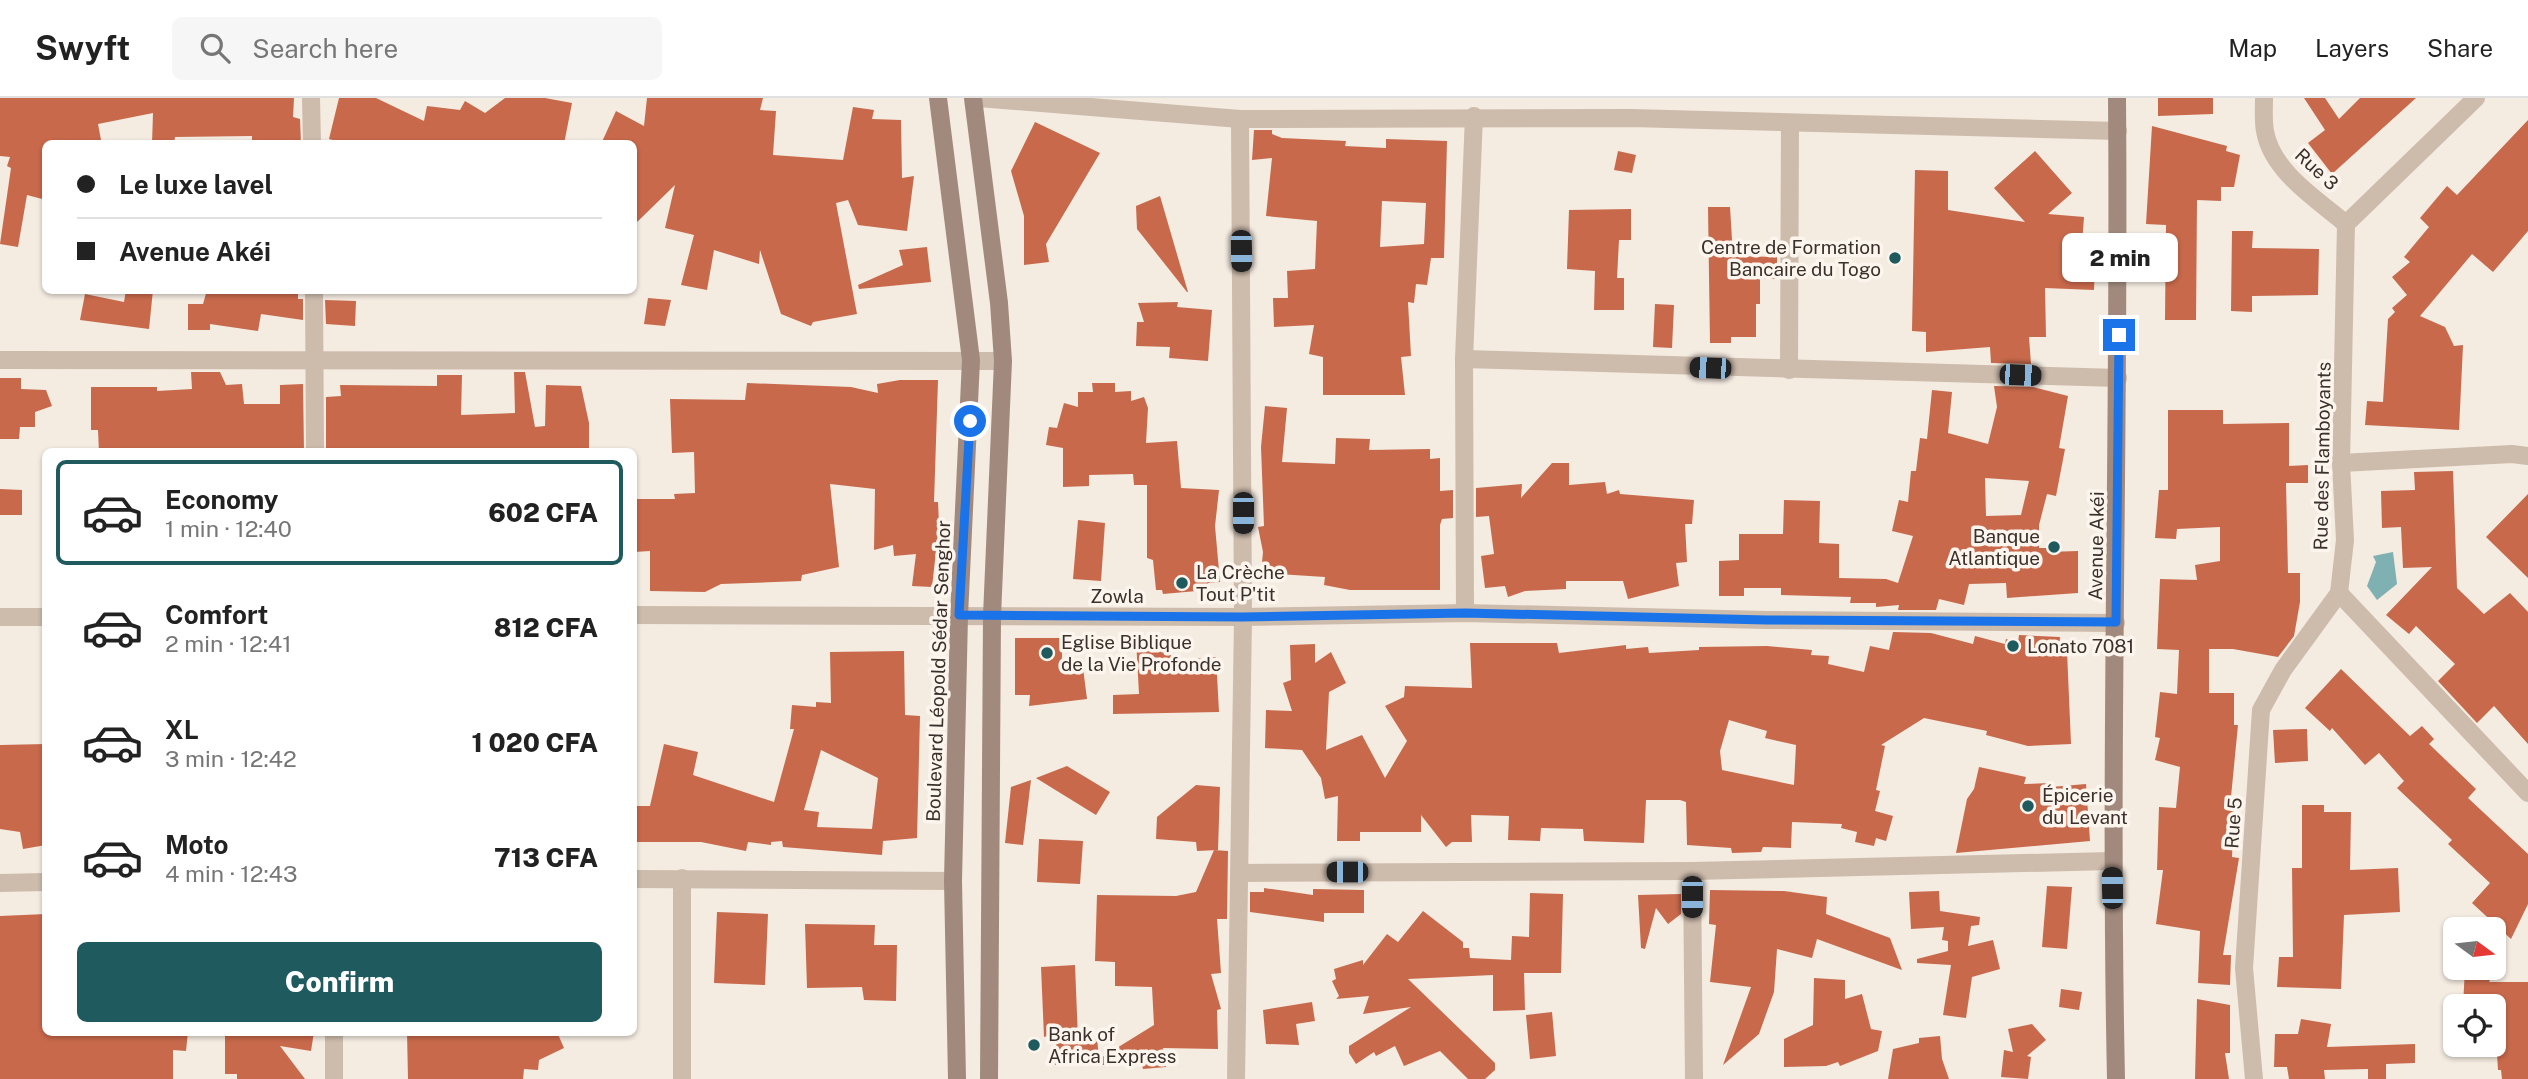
<!DOCTYPE html>
<html lang="en">
<head>
<meta charset="utf-8">
<style>
	body { margin:0; font-family:"Public Sans",sans-serif; background:#f6f6f6; color:#222; height:100vh; display:flex; flex-direction:column; font-size:26px; white-space:nowrap }
	* { box-sizing:border-box; margin:0 }
	p { font-size:23px; color:#767676 }
	.icon { flex:none; width:38px; height:38px; fill:none; stroke:currentColor; stroke-width:2; stroke-linecap:round; stroke-linejoin:round }
	.map { position:relative; flex:1; overflow:hidden }
	.panel { position:absolute; left:42px; top:350px; width:595px; height:588px; display:flex; flex-direction:column; background:#fff; border-radius:10px; box-shadow:0 2px 5px #0004 }
	.panel>* { flex:none }
	.hud { position:absolute; left:42px; top:42px; width:595px; height:154px; border-radius:10px; box-shadow:0 2px 5px #0004; display:grid; align-content:center; height:154px; padding:0 35px; background:#fff }
	.needle { width:46px; rotate:105deg }
	.controls { position:absolute; left:2443px; top:819px; display:grid; gap:14px }
	.controls a { display:grid; place-items:center; width:63px; height:63px; border-radius:10px; background:#fff; box-shadow:0 2px 5px #0004; font-size:35px }
	.end { position:absolute; width:32px; height:32px; margin:-16px; border:9px solid #1a73e8; background:#fff; box-shadow:0 0 0 4px #fff }
	.from { border-radius:50% }
	.bubble { position:absolute; height:49px; border-radius:10px; background:#fff; box-shadow:0 2px 5px #0004; font-size:23px; font-weight:800; line-height:49px; text-align:center }
	.car { position:absolute; width:21px; height:42px; margin:-21px -10px; border-radius:9px; box-shadow:0 0 5px 2px #0007; background:linear-gradient(#222 24%,#8ab4d8 0 40%,#222 0 76%,#8ab4d8 0 86%,#222 0) }
	.hud b { display:flex; align-items:center; gap:24px; height:66px; font-size:26px }
	.hud b+b { border-top:2px solid #e0e0e0 }
	.hud i { width:18px; height:18px; background:#222 }
	ul { padding:12px 0 0; list-style:none }
	li { display:flex; align-items:center; gap:21px; height:105px; margin:0 14px 10px; padding:0 21px; border:4px solid transparent; border-radius:10px }
	li div { flex:1 }
	li b { display:block; font-size:26px }
	li em { font-style:normal; font-weight:800 }
	li.selected { border-color:#1f5a5e }
	li>.icon { width:63px; height:63px; stroke-width:1.5 }
	.cta { display:flex; gap:14px; margin-top:auto; padding:14px 35px }
	.cta a { flex:1; height:80px; border-radius:10px; background:#1f5a5e; color:#fff; font-size:28px; font-weight:800; line-height:80px; text-align:center }
	header { display:flex; align-items:center; gap:42px; box-sizing:border-box; height:98px; padding:0 35px; background:#fff; border-bottom:2px solid #e0e0e0 }
	header strong { font-size:33px }
	nav { display:flex; gap:38px; margin-inline-start:auto; font-size:24px }
	.search { width:490px; height:63px; background:#f6f6f6; display:flex; align-items:center; gap:18px; box-sizing:border-box; padding:0 24px; border-radius:10px; color:#767676; font-size:26px }
	.map>svg:first-child { display:block }
</style>
</head>
<body>
<header>
<strong>Swyft</strong>
<div class="search"><svg class="icon" aria-label="search" viewBox="0 0 24 24"><circle cx="10" cy="10" r="6"/><path d="M15 15l6 6"/></svg>Search here</div>
<nav><a>Map</a><a>Layers</a><a>Share</a></nav>
</header>
<div class="map">
<svg width="2528" height="981" viewBox="0 0 2528 981">
	<rect width="100%" height="100%" fill="#f4ebe1"/>
	<polygon fill="#7fb0b2" points="2393,454 2397,486 2377,502 2367,488 2376,464 2373,458"/>
	<g fill="#c8694b" fill-rule="evenodd">
		<polygon points="0,0 294,0 293,19 300,21 301,46 252,46 252,38 175,39 174,46 152,46 153,15 98,26 101,42 46,46 46,102 27,97 18,149 0,146 11,70 7,68 10,59 0,58"/>
		<polygon points="339,0 376,0 424,23 427,8 460,12 465,3 485,15 505,0 545,0 572,5 564,46 347,46 329,41"/>
		<polygon points="647,0 763,0 760,12 776,13 773,57 843,62 853,9 874,12 872,21 901,22 902,80 914,78 907,133 858,127 848,102 836,105 857,216 813,224 811,228 781,216 760,152 759,166 714,152 707,192 681,187 694,137 665,130 675,87 634,127 634,46 601,46 616,13 644,28"/>
		<polygon points="2158,0 2213,0 2213,16 2158,18"/>
		<polygon points="2304,0 2325,0 2339,21 2360,0 2416,0 2332,76 2308,45 2325,32"/>
		<polygon points="2528,22 2528,133 2493,174 2472,156 2420,218 2445,229 2454,248 2463,247 2459,332 2365,327 2367,303 2383,304 2388,221 2395,214 2392,210 2407,197 2392,179 2410,164 2404,159 2429,129 2420,120 2447,88 2457,97"/>
		<polygon points="1035,24 1100,55 1046,146 1049,164 1024,167 1024,118 1011,73"/>
		<polygon points="2152,28 2227,48 2226,53 2240,57 2234,89 2221,89 2221,103 2197,102 2196,222 2165,222 2166,127 2146,126"/>
		<path d="M1254,32H1272V36L1282,40L1346,43L1345,48L1386,50V41L1447,43L1444,160H1431L1427,187L1416,186L1414,205L1408,204L1411,258L1401,259L1405,297H1323V259L1309,256L1314,227L1274,229L1273,200H1288L1287,173L1315,171L1317,123L1266,118L1272,60L1252,62ZM1382,103L1426,105L1424,146L1380,149Z"/>
		<polygon points="1618,53 1636,57 1632,75 1614,72"/>
		<polygon points="2035,53 2072,95 2048,116 2084,119 2082,146 2090,146 2089,164 2095,165 2094,192 2045,190 2046,239 2029,239 2031,266 1991,265 1990,249 1926,254 1926,234 1912,233 1915,72 1948,73 1948,112 2025,124 1994,90"/>
		<polygon points="1160,98 1188,194 1187,194 1137,131 1136,108"/>
		<polygon points="1708,109 1730,109 1733,158 1777,159 1777,181 1760,181 1760,206 1756,206 1756,239 1731,239 1731,245 1710,245"/>
		<polygon points="1631,111 1631,142 1619,142 1617,180 1624,180 1624,212 1594,212 1595,173 1567,171 1569,112"/>
		<polygon points="2232,133 2253,133 2252,150 2319,151 2318,197 2252,198 2252,214 2231,213"/>
		<polygon points="927,149 931,184 859,191 858,187 903,167 899,152"/>
		<polygon points="126,192 153,192 149,231 80,222 85,196 124,204"/>
		<polygon points="207,192 298,192 298,201 303,201 303,222 261,216 258,233 210,226 210,232 188,232 188,206 203,206"/>
		<polygon points="648,200 671,202 665,228 644,226"/>
		<polygon points="325,202 356,203 355,228 326,226"/>
		<polygon points="1178,204 1177,209 1212,212 1208,263 1169,260 1170,249 1136,248 1137,224 1144,224 1138,205"/>
		<polygon points="1655,206 1674,207 1672,250 1653,249"/>
		<polygon points="191,274 220,274 226,287 242,286 244,306 280,306 280,287 303,286 304,354 99,354 98,332 91,332 91,289 157,289 157,293 192,291"/>
		<polygon points="514,274 525,274 535,329 545,328 546,287 581,288 589,325 589,350 574,350 574,354 326,354 326,299 341,298 340,287 437,288 437,277 462,277 461,317 515,315"/>
		<polygon points="0,280 21,280 21,291 46,292 52,308 35,314 35,329 20,329 19,341 0,341"/>
		<polygon points="900,282 938,282 934,404 938,404 939,426 932,489 912,488 916,456 894,458 893,447 874,452 875,391 830,386 839,469 802,477 801,483 721,486 705,494 650,493 650,453 634,454 634,401 675,401 674,396 695,395 694,354 672,355 670,301 745,302 747,285 851,289 878,295 877,286"/>
		<polygon points="1092,285 1115,285 1115,294 1131,293 1131,303 1144,299 1148,310 1146,345 1177,343 1181,390 1219,392 1215,428 1220,484 1208,485 1208,492 1163,496 1162,492 1156,492 1153,462 1147,460 1147,387 1134,387 1133,376 1089,377 1089,388 1063,389 1063,350 1046,347 1049,329 1057,330 1064,305 1078,309 1078,294 1093,294"/>
		<path d="M1994,288L2033,289L2068,298L2059,350L2065,351L2056,398L2047,396L2039,427V450H2047V454L2078,453V495L2007,500L2006,485L1969,486L1964,507L1939,501L1936,512H1898L1899,507L1876,509V505H1850L1851,499L1781,497V490H1744V498H1719V463L1739,462V436H1783L1784,402L1820,403L1819,445L1839,446V480L1886,481L1898,485L1913,438L1892,433L1899,402L1908,404L1911,373H1916L1920,340L1927,341L1932,292L1952,294L1948,335L1988,346L1997,309ZM1985,380L2029,383L2021,417L1986,418Z"/>
		<polygon points="1265,308 1287,310 1282,364 1335,366 1336,340 1370,341 1369,352 1430,351 1430,361 1440,360 1440,393 1453,392 1453,420 1442,421 1440,427 1440,492 1350,492 1324,487 1325,479 1261,475 1263,454 1258,429 1264,428 1261,349"/>
		<polygon points="2168,312 2223,312 2223,326 2289,325 2289,368 2308,367 2308,385 2286,385 2288,475 2300,475 2300,504 2294,538 2278,559 2233,551 2209,551 2209,595 2234,595 2234,627 2238,627 2230,709 2234,710 2232,759 2239,760 2223,857 2231,857 2230,887 2198,885 2200,833 2156,826 2163,772 2157,772 2159,709 2176,710 2180,669 2155,662 2160,640 2155,639 2160,594 2177,596 2179,552 2157,551 2160,481 2197,482 2195,467 2220,463 2220,429 2177,431 2176,441 2155,440 2159,392 2168,392"/>
		<polygon points="1552,365 1569,365 1569,387 1605,384 1607,396 1619,392 1620,396 1694,402 1692,426 1685,426 1687,464 1676,465 1679,488 1628,501 1623,483 1566,483 1566,491 1525,493 1508,499 1505,488 1485,490 1481,458 1494,456 1489,418 1476,419 1476,390 1522,386 1521,400"/>
		<polygon points="2453,373 2457,490 2484,516 2510,495 2528,514 2528,646 2494,608 2477,625 2438,583 2455,566 2416,528 2409,536 2386,517 2432,469 2403,470 2401,429 2382,430 2381,393 2415,392 2414,374"/>
		<polygon points="0,391 22,392 22,417 0,417"/>
		<polygon points="2528,396 2528,480 2486,439"/>
		<polygon points="1078,422 1105,425 1101,483 1073,481"/>
		<path d="M1893,534L1931,535L1973,546L1975,538L2005,546L2006,541L2018,545L2019,537L2060,539L2059,553H2067L2071,646L2028,648L1986,637L1987,633L1924,620L1881,647L1885,648L1876,692L1880,693L1875,713L1893,718L1886,743L1876,740L1874,748L1855,744L1857,734L1841,730L1842,726L1792,724L1791,750L1763,749L1761,754L1732,755L1731,750L1687,747L1686,704L1680,702H1646L1644,745L1584,743L1583,731L1541,730L1540,743L1508,742L1509,718L1471,717L1472,744H1452L1446,749L1421,717V734H1360V743H1337L1338,698L1325,701L1321,680L1302,652L1265,650L1266,612L1292,613L1283,585L1291,582L1290,547L1315,546V565L1331,554L1346,585L1329,594L1326,652L1362,637L1385,680L1407,643L1385,608L1404,599L1405,588L1472,590L1470,545H1557L1559,555L1626,547V551L1648,549L1649,555L1699,552V549L1767,548L1812,552L1811,557L1829,558L1828,566L1864,574L1870,548L1889,552ZM1729,622L1767,633L1765,640L1796,647L1794,687L1722,672L1720,653Z"/>
		<polygon points="1015,540 1062,540 1062,572 1083,570 1087,601 1029,608 1030,597 1015,597"/>
		<polygon points="1171,540 1171,563 1216,559 1219,614 1113,616 1113,597 1139,596 1136,541"/>
		<path d="M904,553L905,617L920,618L917,740L883,743L882,757L783,749L782,743L771,744V747L748,744L746,753L701,744H634V708H650L664,646L698,654L693,677L774,704L794,631H790L792,607L816,609V604L831,605L830,554ZM821,652L878,680L872,731L817,729L819,714L804,712Z"/>
		<polygon points="2341,571 2410,638 2422,628 2434,641 2429,646 2476,691 2468,700 2528,756 2528,806 2511,841 2472,805 2490,785 2448,746 2452,742 2397,690 2404,683 2379,655 2365,667 2332,630 2330,633 2305,610"/>
		<polygon points="2307,631 2308,663 2275,665 2273,632"/>
		<polygon points="46,646 46,747 23,751 20,734 0,731 0,647"/>
		<polygon points="1067,668 1110,694 1096,717 1036,680"/>
		<polygon points="1979,669 2026,679 2024,686 2051,685 2051,689 2086,686 2090,743 1956,755 1967,701 1974,691"/>
		<polygon points="1031,682 1023,747 1005,745 1011,689"/>
		<polygon points="1196,687 1220,689 1218,752 1197,753 1196,744 1156,741 1157,719"/>
		<polygon points="2302,707 2324,707 2324,714 2351,714 2350,772 2398,770 2400,814 2344,817 2341,891 2277,889 2279,859 2293,859 2292,770 2302,770"/>
		<polygon points="1039,741 1083,743 1080,786 1037,784"/>
		<polygon points="1214,752 1228,753 1227,821 1217,821 1221,875 1211,876 1221,911 1217,912 1218,951 1163,950 1166,969 1143,971 1142,967 1055,967 1057,935 1044,939 1041,869 1075,867 1078,941 1097,940 1099,961 1154,927 1152,889 1115,888 1115,864 1095,863 1097,797 1176,798 1196,794"/>
		<polygon points="2047,788 2072,789 2067,851 2042,849"/>
		<polygon points="1264,790 1313,797 1313,791 1364,792 1364,815 1324,815 1324,824 1250,814 1250,794 1264,794"/>
		<polygon points="1710,792 1784,793 1827,799 1826,816 1890,840 1902,872 1817,841 1812,860 1777,851 1774,894 1759,936 1723,967 1751,889 1710,884 1716,827 1709,826"/>
		<polygon points="1939,793 1940,813 1980,819 1979,827 1971,828 1968,848 1993,842 2000,871 1972,879 1966,920 1943,917 1951,867 1917,865 1917,861 1948,853 1948,843 1942,842 1944,829 1911,831 1909,794"/>
		<polygon points="1530,795 1563,796 1561,875 1524,875 1525,912 1493,913 1493,877 1408,881 1495,965 1495,972 1485,981 1468,981 1440,953 1404,968 1395,948 1376,958 1374,954 1356,966 1349,955 1349,948 1411,909 1363,916 1369,898 1336,901 1339,898 1332,883 1336,881 1334,871 1363,862 1363,867 1387,836 1398,844 1423,813 1463,844 1463,850 1469,850 1470,860 1511,862 1512,838 1529,839"/>
		<polygon points="1681,796 1681,816 1668,826 1656,810 1645,851 1641,850 1638,797"/>
		<polygon points="717,814 768,816 765,887 714,885"/>
		<polygon points="46,816 46,934 188,934 186,953 173,952 173,981 0,981 0,818"/>
		<polygon points="805,826 875,827 874,847 897,847 896,903 864,902 862,889 807,890"/>
		<polygon points="2465,870 2496,870 2489,884 2528,884 2528,981 2502,981 2501,972 2498,972 2494,908 2463,908"/>
		<polygon points="1814,880 1845,882 1845,901 1862,896 1871,931 1882,933 1878,953 1840,968 1838,964 1826,968 1784,969 1784,941 1813,927"/>
		<polygon points="2061,891 2082,894 2079,912 2059,909"/>
		<polygon points="2197,901 2230,907 2230,955 2225,955 2229,981 2195,981"/>
		<polygon points="1312,904 1315,923 1296,926 1299,947 1266,946 1263,912"/>
		<polygon points="1552,914 1556,958 1530,961 1526,917"/>
		<polygon points="2301,921 2331,926 2327,949 2415,946 2415,965 2386,966 2386,981 2368,981 2368,971 2324,972 2325,981 2289,981 2287,969 2274,969 2275,936 2298,936"/>
		<polygon points="2032,926 2046,942 2027,958 2031,959 2028,981 2001,979 2004,952 2013,954 2008,931"/>
		<polygon points="225,934 314,934 311,953 280,948 305,981 237,981 237,976 225,976"/>
		<polygon points="407,934 557,934 564,950 539,962 538,972 524,971 523,981 408,981"/>
		<polygon points="1940,938 1942,961 1949,981 1888,981 1893,951 1919,945 1919,940"/>
	</g>
	<g fill="none" stroke-linecap="round" stroke-linejoin="round">
		<g stroke="#cdbbac" stroke-width="18">
			<polyline points="311,0 312,46"/>
			<polyline points="979,0 1240,21 1631,20 2118,33"/>
			<path d="M2264,0C2264,11 2263,22 2265,33C2272,74 2317,101 2346,126"/>
			<polyline points="2476,0 2346,126 2341,365 2345,442 2339,495 2528,695"/>
			<polyline points="314,192 315,354"/>
			<polyline points="1464,261 2118,280"/>
			<polyline points="0,262 1003,263"/>
			<polyline points="1789,272 1790,25"/>
			<polyline points="2341,365 2512,356 2528,358"/>
			<polyline points="1465,515 1464,261 1474,18"/>
			<polyline points="634,517 1243,519 1465,515 1767,522 2116,525"/>
			<polyline points="0,519 46,519"/>
			<polyline points="1692,773 1694,981"/>
			<polyline points="1240,775 1692,773 2111,763"/>
			<polyline points="682,780 682,981"/>
			<polyline points="634,781 953,783"/>
			<polyline points="0,785 46,784"/>
			<polyline points="334,934 334,981"/>
			<polyline points="1236,981 1243,519 1240,21"/>
			<polyline points="2254,981 2244,870 2261,612 2283,572 2339,495"/>
		</g>
		<g stroke="#a18a7d" stroke-width="18">
			<polyline points="938,0 971,262 959,518 953,783 957,981"/>
			<polyline points="973,0 999,205 1003,263 992,518 989,981"/>
			<path d="M2116,981C2109,654 2120,327 2117,0"/>
		</g>
	</g>
	<g fill="none" stroke-linecap="round" stroke-linejoin="round">
		<polyline stroke="#1a73e8" stroke-width="9" points="970,323 959,517 1242,519 1465,515 1767,522 2116,524 2119,237"/>
	</g>
	<g fill="#1f5a5e" stroke="#fbf5ee" stroke-width="2.5">
		<circle cx="1895" cy="160" r="7"/>
		<circle cx="2054" cy="449" r="7"/>
		<circle cx="1182" cy="485" r="7"/>
		<circle cx="2013" cy="548" r="7"/>
		<circle cx="1047" cy="555" r="7"/>
		<circle cx="2028" cy="708" r="7"/>
		<circle cx="1034" cy="947" r="7"/>
	</g>
	<g text-anchor="middle" dominant-baseline="central" stroke-width="7" stroke-linejoin="round" paint-order="stroke">
		<g font-size="19" fill="#3b302b" stroke="#fbf5ee">
			<text transform="translate(2317 71) rotate(43)">Rue 3</text>
			<text transform="translate(2322 358) rotate(-89)">Rue des Flamboyants</text>
			<text transform="translate(2096 448) rotate(-89)">Avenue Akéi</text>
			<text x="1117" y="498">Zowla</text>
			<text transform="translate(938 573) rotate(-88)">Boulevard Léopold Sédar Senghor</text>
			<text transform="translate(2233 725) rotate(-86)">Rue 5</text>
		</g>
		<g font-size="19" fill="#3b302b" stroke="#fbf5ee" text-anchor="start">
			<text x="1881" y="149" text-anchor="end">Centre de Formation<tspan x="1881" dy="22">Bancaire du Togo</tspan></text>
			<text x="2040" y="438" text-anchor="end">Banque<tspan x="2040" dy="22">Atlantique</tspan></text>
			<text x="1196" y="474">La Crèche<tspan x="1196" dy="22">Tout P'tit</tspan></text>
			<text x="1061" y="544">Eglise Biblique<tspan x="1061" dy="22">de la Vie Profonde</tspan></text>
			<text x="2027" y="548">Lonato 7081</text>
			<text x="2042" y="697">Épicerie<tspan x="2042" dy="22">du Levant</tspan></text>
			<text x="1048" y="936">Bank of<tspan x="1048" dy="22">Africa Express</tspan></text>
		</g>
	</g>
</svg>
<div class="controls">
<a><svg class="needle" viewBox="-14 -14 28 28"><path d="M0-13l5 13h-10z" fill="#e53935"/><path d="M0 13l5-13h-10z" fill="#767676"/></svg></a>
<a><svg class="icon" aria-label="locate" viewBox="0 0 24 24"><circle cx="12" cy="12" r="6"/><path d="M12 2v4M12 18v4M2 12h4M18 12h4"/></svg></a>
</div>
<i class="end from" style="left:970px;top:323px"></i>
<i class="end" style="left:2119px;top:237px"></i>
<div class="bubble" style="left:2062px;top:135px;width:116px">2 min</div>
<i class="car" style="left:1241px;top:153px;rotate:179deg"></i>
<i class="car" style="left:1710px;top:270px;rotate:272deg"></i>
<i class="car" style="left:2020px;top:277px;rotate:92deg"></i>
<i class="car" style="left:1243px;top:415px;rotate:180deg"></i>
<i class="car" style="left:1347px;top:774px;rotate:270deg"></i>
<i class="car" style="left:2112px;top:790px;rotate:359deg"></i>
<i class="car" style="left:1692px;top:799px;rotate:180deg"></i>
<div class="hud">
<b><i class="from"></i>Le luxe lavel</b>
<b><i></i>Avenue Akéi</b>
</div>
<section class="panel">
<ul>
<li class="selected"><svg class="icon" aria-label="car" viewBox="0 0 24 24"><path d="M5 17H2v-5l4-1 3-4h7l3 4 3 1v5h-3M9 17h6M6 11h13"/><circle cx="7" cy="17" r="2"/><circle cx="17" cy="17" r="2"/></svg><div><b>Economy</b><p>1 min · 12:40</p></div><em>602 CFA</em></li>
<li><svg class="icon" aria-label="car" viewBox="0 0 24 24"><path d="M5 17H2v-5l4-1 3-4h7l3 4 3 1v5h-3M9 17h6M6 11h13"/><circle cx="7" cy="17" r="2"/><circle cx="17" cy="17" r="2"/></svg><div><b>Comfort</b><p>2 min · 12:41</p></div><em>812 CFA</em></li>
<li><svg class="icon" aria-label="car" viewBox="0 0 24 24"><path d="M5 17H2v-5l4-1 3-4h7l3 4 3 1v5h-3M9 17h6M6 11h13"/><circle cx="7" cy="17" r="2"/><circle cx="17" cy="17" r="2"/></svg><div><b>XL</b><p>3 min · 12:42</p></div><em>1 020 CFA</em></li>
<li><svg class="icon" aria-label="car" viewBox="0 0 24 24"><path d="M5 17H2v-5l4-1 3-4h7l3 4 3 1v5h-3M9 17h6M6 11h13"/><circle cx="7" cy="17" r="2"/><circle cx="17" cy="17" r="2"/></svg><div><b>Moto</b><p>4 min · 12:43</p></div><em>713 CFA</em></li>
</ul>
<div class="cta"><a>Confirm</a></div>
</section>
</div>
</body>
</html>
